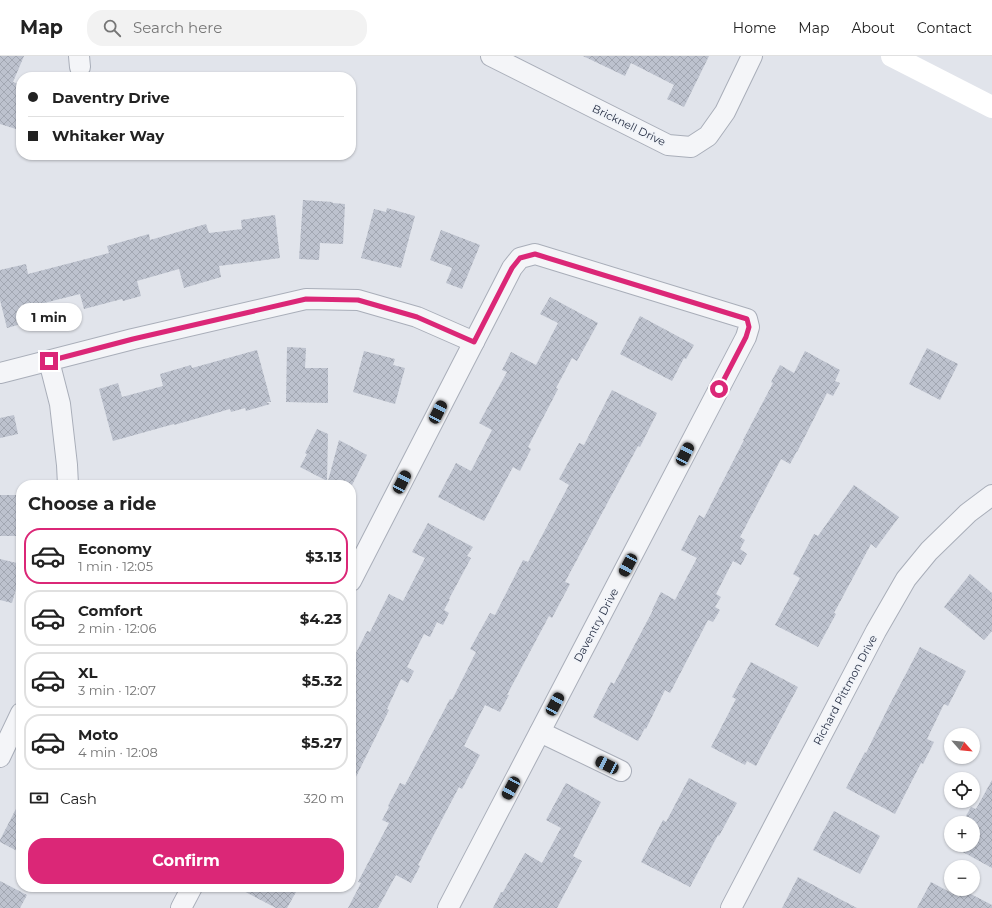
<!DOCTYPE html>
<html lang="en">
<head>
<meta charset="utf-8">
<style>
	body { margin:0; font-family:Montserrat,sans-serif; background:#f2f2f2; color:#222; height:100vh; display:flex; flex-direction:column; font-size:15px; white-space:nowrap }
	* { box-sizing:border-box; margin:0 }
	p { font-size:13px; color:#767676 }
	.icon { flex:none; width:22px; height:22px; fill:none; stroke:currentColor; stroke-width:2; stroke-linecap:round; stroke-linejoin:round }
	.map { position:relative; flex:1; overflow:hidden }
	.panel { position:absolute; left:16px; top:424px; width:340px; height:412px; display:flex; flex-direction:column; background:#fff; border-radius:16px; box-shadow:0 1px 3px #0004 }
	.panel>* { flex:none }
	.hud { position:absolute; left:16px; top:16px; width:340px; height:88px; border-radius:16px; box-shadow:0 1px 3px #0004; display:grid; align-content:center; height:88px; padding:0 12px; background:#fff }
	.needle { width:26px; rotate:117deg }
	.fabs { position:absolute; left:944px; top:672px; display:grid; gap:8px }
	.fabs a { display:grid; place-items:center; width:36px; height:36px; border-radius:50%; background:#fff; box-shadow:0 1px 3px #0004; font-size:20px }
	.end { position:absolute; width:18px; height:18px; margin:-9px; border:5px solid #db2777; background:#fff; box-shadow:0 0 0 2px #fff }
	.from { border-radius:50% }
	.bubble { position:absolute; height:28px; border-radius:14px; background:#fff; box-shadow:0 1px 3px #0004; font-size:13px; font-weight:700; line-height:28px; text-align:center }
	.car { position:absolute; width:12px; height:24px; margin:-12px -6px; border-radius:5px; box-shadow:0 0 3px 1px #0007; background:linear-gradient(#222 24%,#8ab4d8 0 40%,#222 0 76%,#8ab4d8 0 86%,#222 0) }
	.hud b { display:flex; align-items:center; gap:14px; height:38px; font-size:15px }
	.hud b+b { border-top:1px solid #e0e0e0 }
	.hud i { width:10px; height:10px; background:#222 }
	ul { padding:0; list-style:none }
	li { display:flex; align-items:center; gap:12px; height:56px; margin:0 8px 6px; padding:0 4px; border:2px solid #e0e0e0; border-radius:16px }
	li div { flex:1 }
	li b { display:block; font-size:15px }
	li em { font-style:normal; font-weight:700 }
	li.selected { border-color:#db2777 }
	li>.icon { width:36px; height:36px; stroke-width:1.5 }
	h2 { padding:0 12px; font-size:18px; line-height:48px }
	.pay { display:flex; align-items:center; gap:10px; height:44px; padding:0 12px; font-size:15px }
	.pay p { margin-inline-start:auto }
	.cta { display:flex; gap:8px; margin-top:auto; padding:8px 12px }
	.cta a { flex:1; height:46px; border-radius:16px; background:#db2777; color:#fff; font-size:16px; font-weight:700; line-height:46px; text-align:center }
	header { display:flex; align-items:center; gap:24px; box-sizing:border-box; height:56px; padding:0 20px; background:#fff; border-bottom:1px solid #e0e0e0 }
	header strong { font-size:19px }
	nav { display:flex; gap:22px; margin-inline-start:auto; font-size:14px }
	.search { width:280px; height:36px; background:#f2f2f2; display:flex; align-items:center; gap:10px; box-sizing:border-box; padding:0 14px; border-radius:16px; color:#767676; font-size:15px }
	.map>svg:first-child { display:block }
</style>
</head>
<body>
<header>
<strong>Map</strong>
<div class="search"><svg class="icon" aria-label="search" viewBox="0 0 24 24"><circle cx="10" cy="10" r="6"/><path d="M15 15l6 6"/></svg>Search here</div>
<nav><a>Home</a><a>Map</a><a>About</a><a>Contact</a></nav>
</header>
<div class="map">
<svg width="992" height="852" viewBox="0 0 992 852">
	<defs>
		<pattern id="building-cross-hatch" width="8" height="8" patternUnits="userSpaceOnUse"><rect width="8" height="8" fill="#bdc2ce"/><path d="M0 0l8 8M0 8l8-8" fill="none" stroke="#a2a7b2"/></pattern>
	</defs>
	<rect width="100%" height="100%" fill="#e1e4eb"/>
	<g fill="url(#building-cross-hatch)">
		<polygon points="0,0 24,0 13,26 21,29 21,57 16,73 0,68"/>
		<polygon points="583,0 709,0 684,51 667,43 674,29 631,7 625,20"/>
		<polygon points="303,144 333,146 332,147 345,148 343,188 320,187 319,204 299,203"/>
		<polygon points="387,152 415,160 401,212 361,202 374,153 386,156"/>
		<polygon points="275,159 280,202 219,210 221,221 184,232 179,213 137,225 141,240 123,245 122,243 84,253 80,238 36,249 39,263 7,272 0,244 0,214 26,208 28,218 109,197 107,190 149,178 150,184 206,168 209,177 242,173 241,164"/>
		<polygon points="441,174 480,189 462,233 446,227 452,212 430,204"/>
		<polygon points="550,241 598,267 577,305 572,302 556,332 558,333 528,391 531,393 520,415 513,411 484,465 438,441 456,407 471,415 492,374 479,367 507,316 502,314 511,296 536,309 558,267 540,258"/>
		<polygon points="640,260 694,289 686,303 684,302 672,325 620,298"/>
		<polygon points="287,291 306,292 305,312 328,312 328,347 286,346"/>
		<polygon points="927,292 958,308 940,344 909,328"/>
		<polygon points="257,294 271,346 266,346 270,348 246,355 245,352 231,356 230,353 174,369 174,368 113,385 99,333 118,327 122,341 163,330 160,318 191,309 192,312"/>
		<polygon points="364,295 395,303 393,309 405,312 395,348 353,336"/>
		<polygon points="805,295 840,314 835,325 840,327 833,340 827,337 797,396 797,395 790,408 781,403 740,481 745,484 740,493 747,498 741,509 733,505 716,538 721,541 715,551 720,554 713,566 708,564 670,637 665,634 646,673 645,672 638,685 593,661 611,626 614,628 653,554 652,554 661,536 675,544 697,502 681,494 699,459 704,462 744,384 743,384 773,327 771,326 780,309 794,317"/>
		<polygon points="612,334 657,357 640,391 638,390 565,526 570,528 552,562 549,560 507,639 509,639 500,656 485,649 464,690 480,699 462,733 459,731 418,809 420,810 411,827 396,819 378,852 348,852 361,827 358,826 389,767 382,764 389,751 388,750 400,727 405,729 450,643 452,644 476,596 470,593 490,557 495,559 523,504 528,506 569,429 559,423 579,387 584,389"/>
		<polygon points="14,359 18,378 0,382 0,362"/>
		<polygon points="317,373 328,378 327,425 300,411 307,398 305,397"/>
		<polygon points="339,384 367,399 352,429 335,429 328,425"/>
		<polygon points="854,429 899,461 876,492 871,488 834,557 836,558 818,591 775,569 800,522 793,518 814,478 818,480"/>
		<rect x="0" y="439" width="21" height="41"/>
		<polygon points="428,467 473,491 467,500 471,502 449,543 450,543 444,554 449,557 443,569 437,566 430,581 424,578 407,611 414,615 408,627 401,623 387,653 389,654 351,731 351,607 367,575 370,576 389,538 403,545 425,502 412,496"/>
		<polygon points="0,503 21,508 21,515 12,547 0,544"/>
		<polygon points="970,518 992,537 992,575 984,584 944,551"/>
		<polygon points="920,591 966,615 948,650 944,648 927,683 934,686 923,708 921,707 895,758 846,732 865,696 866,697 889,650"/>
		<polygon points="751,606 798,631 756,710 747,705 745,709 711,691 736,643 732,641"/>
		<polygon points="689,722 737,747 719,780 718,779 690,831 641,806 663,764 666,766"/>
		<polygon points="992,724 992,812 950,789 951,787 951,789 973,789 973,767 962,767 971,751 976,753"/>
		<polygon points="566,727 601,746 573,800 582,805 557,852 493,852 501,836 503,836 525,797 542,807 561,772 546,764"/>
		<polygon points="21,743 21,797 0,786 0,784"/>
		<polygon points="834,755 880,780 860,818 813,794"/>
		<polygon points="798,821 857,852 782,852"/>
		<polygon points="0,825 27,839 20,852 0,852"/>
		<polygon points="931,826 959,841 963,834 992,849 992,852 917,852"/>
		<polygon points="236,831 286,831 296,836 287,852 276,852"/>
	</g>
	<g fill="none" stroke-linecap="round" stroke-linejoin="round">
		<g stroke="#a9aeb9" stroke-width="22">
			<g id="street">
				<polyline points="79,0 80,11"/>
				<polyline points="491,0 668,89 691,91 708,80 725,56 752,0"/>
				<polyline points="49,305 60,348 67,409 68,429"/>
				<polyline points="0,317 133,283 306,243 358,244 417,261 474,286"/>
				<polyline points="351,525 512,212 520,202 535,198 747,263 749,271 746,281 448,852"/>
				<polyline points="540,676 621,715"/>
				<polyline points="0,701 21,657"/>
				<polyline points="181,852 192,831"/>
				<polyline points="731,852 876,575 906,523 929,495 968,457 992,439"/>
			</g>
		</g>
		<use href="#street" stroke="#f4f5f8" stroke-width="20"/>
		<polyline stroke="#fff" stroke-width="22" points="892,0 992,51"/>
	</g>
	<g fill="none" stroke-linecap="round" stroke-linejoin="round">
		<polyline stroke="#db2777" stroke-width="5" points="49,305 133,283 306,243 358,244 417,261 474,286 512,212 520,202 535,198 747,263 749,271 746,281 719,333"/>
	</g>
	<g text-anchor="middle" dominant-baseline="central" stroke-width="3" stroke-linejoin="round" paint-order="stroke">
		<g font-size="11" fill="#272f44" stroke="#f0f3f8">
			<text transform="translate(629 69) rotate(26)">Bricknell Drive</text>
			<text transform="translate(596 569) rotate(-62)">Daventry Drive</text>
			<text transform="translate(845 634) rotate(-62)">Richard Pittmon Drive</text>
		</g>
	</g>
</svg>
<div class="fabs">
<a><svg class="needle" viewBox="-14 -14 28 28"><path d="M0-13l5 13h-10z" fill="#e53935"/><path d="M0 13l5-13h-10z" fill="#767676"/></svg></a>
<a><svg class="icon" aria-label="locate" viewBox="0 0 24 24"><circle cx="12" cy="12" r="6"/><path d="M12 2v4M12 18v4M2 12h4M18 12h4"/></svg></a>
<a>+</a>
<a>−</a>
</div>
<i class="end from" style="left:719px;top:333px"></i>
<i class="end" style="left:49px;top:305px"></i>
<div class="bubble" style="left:16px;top:247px;width:66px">1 min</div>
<i class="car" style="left:438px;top:356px;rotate:27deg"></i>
<i class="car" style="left:685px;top:398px;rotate:27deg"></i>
<i class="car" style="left:402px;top:426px;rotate:27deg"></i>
<i class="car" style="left:628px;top:509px;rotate:208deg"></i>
<i class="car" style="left:555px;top:648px;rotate:28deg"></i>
<i class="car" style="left:607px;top:709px;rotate:296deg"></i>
<i class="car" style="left:511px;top:732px;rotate:208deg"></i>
<div class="hud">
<b><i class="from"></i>Daventry Drive</b>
<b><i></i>Whitaker Way</b>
</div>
<section class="panel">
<h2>Choose a ride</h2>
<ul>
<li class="selected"><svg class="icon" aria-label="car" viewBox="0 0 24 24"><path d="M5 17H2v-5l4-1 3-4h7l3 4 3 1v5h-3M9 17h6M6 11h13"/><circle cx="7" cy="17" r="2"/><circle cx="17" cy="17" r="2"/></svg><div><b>Economy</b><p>1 min · 12:05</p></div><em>$3.13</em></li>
<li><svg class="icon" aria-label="car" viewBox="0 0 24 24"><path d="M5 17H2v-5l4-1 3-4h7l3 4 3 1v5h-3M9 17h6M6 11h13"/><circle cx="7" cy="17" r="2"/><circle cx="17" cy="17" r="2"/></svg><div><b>Comfort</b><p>2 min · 12:06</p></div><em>$4.23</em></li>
<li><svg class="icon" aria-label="car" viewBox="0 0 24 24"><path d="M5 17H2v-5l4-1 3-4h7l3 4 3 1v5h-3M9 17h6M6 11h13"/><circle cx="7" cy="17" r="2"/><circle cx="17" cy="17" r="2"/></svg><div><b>XL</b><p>3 min · 12:07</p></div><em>$5.32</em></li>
<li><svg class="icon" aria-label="car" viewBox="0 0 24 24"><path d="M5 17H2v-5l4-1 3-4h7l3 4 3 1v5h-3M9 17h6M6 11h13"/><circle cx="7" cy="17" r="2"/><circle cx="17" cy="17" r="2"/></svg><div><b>Moto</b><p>4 min · 12:08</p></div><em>$5.27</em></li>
</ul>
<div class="pay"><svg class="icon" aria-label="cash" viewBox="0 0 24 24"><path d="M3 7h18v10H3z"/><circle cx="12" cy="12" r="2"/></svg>Cash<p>320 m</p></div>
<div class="cta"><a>Confirm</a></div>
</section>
</div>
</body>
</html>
